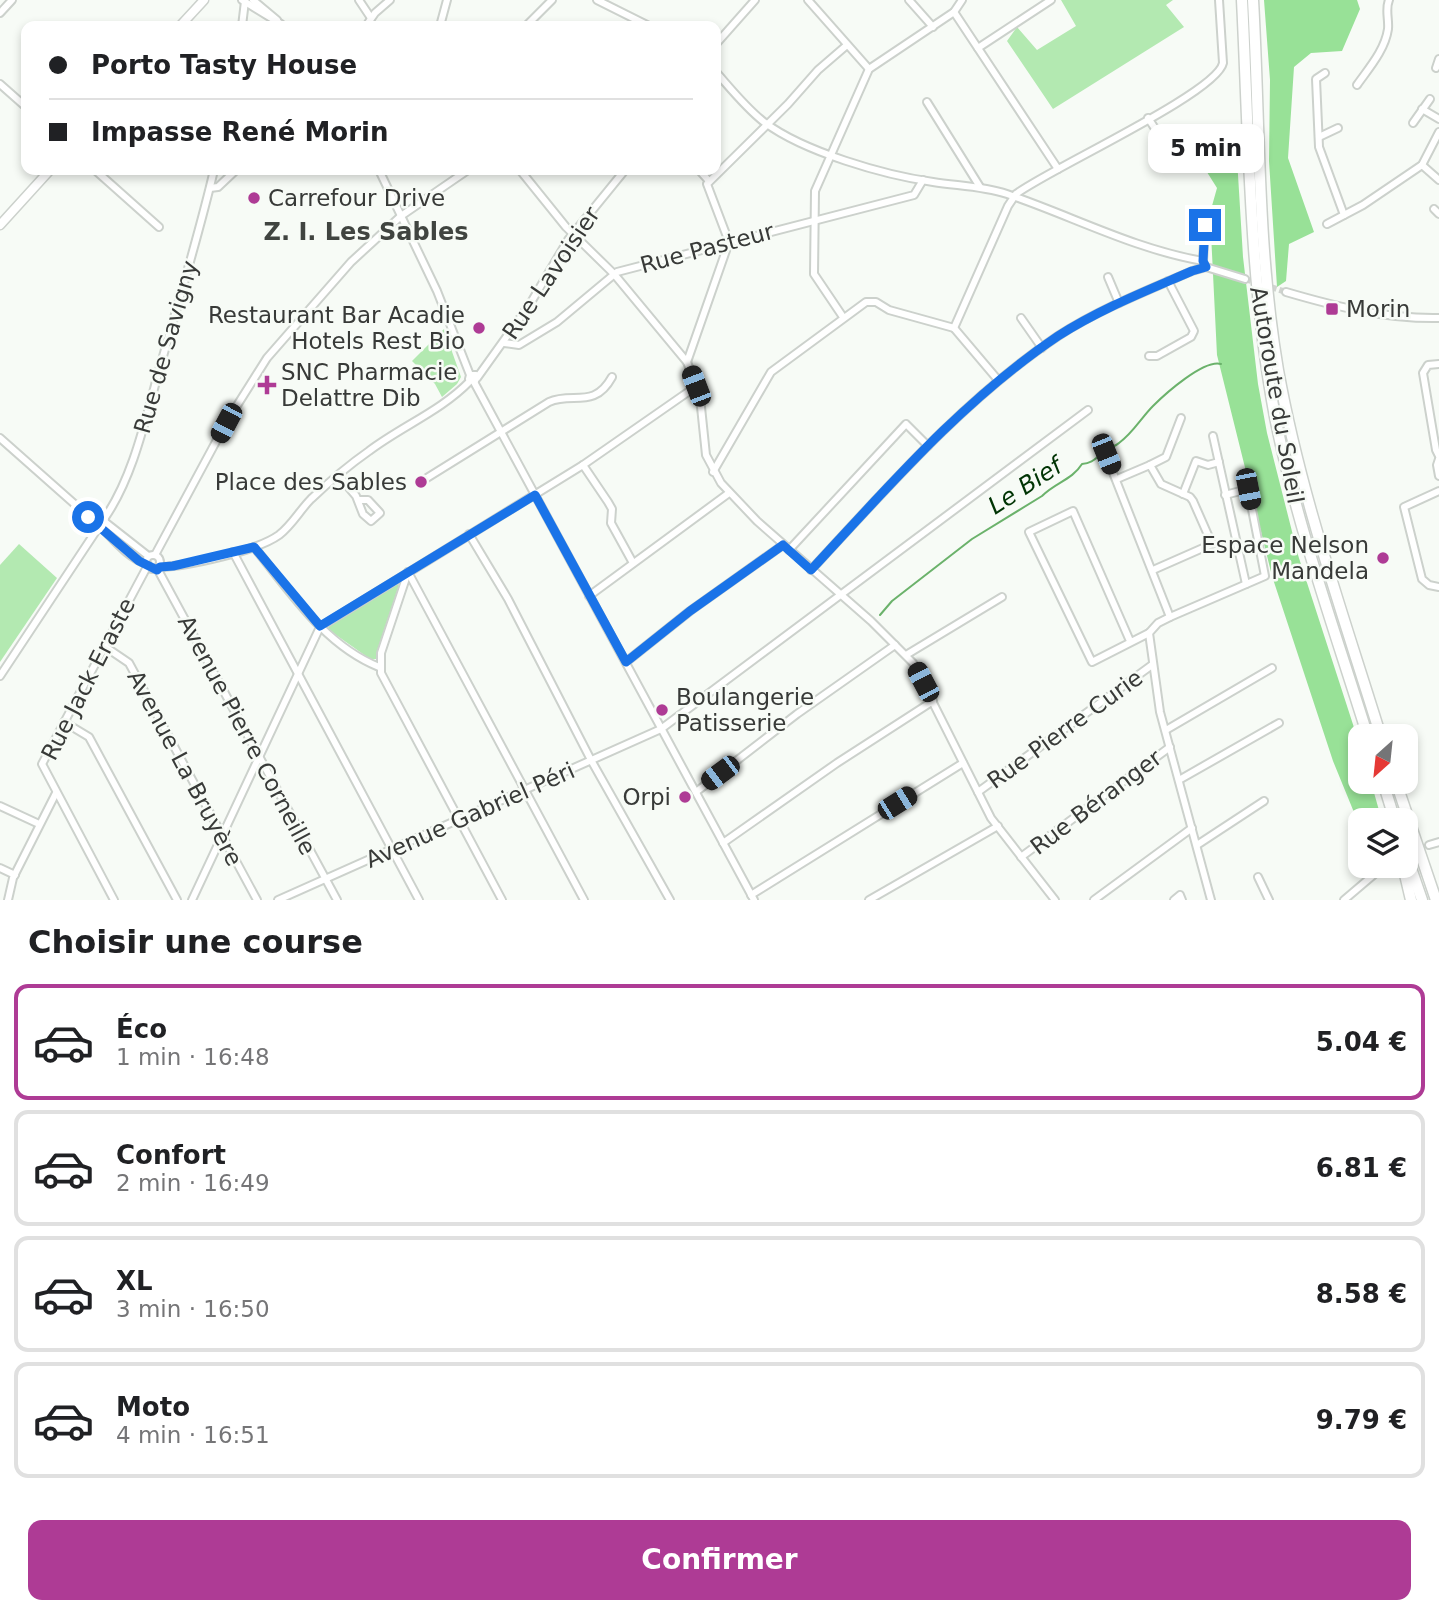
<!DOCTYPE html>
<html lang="fr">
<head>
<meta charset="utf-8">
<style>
	body { margin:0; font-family:"DejaVu Sans",sans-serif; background:#f2f2f2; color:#202124; height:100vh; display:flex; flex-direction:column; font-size:26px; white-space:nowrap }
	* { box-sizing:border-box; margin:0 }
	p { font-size:23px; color:#757577 }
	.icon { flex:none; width:38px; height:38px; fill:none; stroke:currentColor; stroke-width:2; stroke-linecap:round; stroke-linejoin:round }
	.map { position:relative; height:900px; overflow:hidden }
	.drawer { display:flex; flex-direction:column; background:#fff; flex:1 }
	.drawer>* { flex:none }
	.guide { position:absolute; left:21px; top:21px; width:700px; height:154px; border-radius:14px; box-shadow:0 4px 10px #0003; display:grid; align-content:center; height:154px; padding:0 28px; background:#fff }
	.needle { width:46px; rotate:207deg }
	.tools { position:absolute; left:1348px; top:724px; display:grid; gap:14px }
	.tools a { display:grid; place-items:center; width:70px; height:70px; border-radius:14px; background:#fff; box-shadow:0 4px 10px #0003; font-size:35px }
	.end { position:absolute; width:32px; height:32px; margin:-16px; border:9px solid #1a73e8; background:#fff; box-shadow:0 0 0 4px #fff }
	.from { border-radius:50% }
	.bubble { position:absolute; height:49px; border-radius:14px; background:#fff; box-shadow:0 4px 10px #0003; font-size:23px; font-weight:800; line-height:49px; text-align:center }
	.car { position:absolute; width:21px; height:42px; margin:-21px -10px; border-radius:9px; box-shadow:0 0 5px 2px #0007; background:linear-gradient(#222 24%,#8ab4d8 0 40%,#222 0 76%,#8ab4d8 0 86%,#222 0) }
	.guide b { display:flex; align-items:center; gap:24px; height:66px; font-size:26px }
	.guide b+b { border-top:2px solid #e0e0e0 }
	.guide i { width:18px; height:18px; background:#202124 }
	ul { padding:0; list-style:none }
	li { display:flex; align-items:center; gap:21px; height:116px; margin:0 14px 10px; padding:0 14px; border:4px solid #e0e0e0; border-radius:14px }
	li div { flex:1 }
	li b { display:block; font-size:26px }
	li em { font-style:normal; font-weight:800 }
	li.on { border-color:#ae3b95 }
	li>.icon { width:63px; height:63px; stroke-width:1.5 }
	h2 { padding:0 28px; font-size:32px; line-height:84px }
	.action { display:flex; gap:14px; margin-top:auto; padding:14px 28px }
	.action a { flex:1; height:80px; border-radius:14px; background:#ae3b95; color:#fff; font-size:28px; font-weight:800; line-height:80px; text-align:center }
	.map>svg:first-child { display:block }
</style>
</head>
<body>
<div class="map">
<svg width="1439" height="900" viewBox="0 0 1439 900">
	<rect width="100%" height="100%" fill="#f7fbf6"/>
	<g fill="#b3e9b1">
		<polygon points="1061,0 1173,0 1166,5 1184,27 1053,109 1007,41 1017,27 1037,50 1076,26"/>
		<polygon points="444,329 461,377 457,384 442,397 435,384 412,361"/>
		<polygon points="19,544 57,578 0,662 0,565"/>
		<polygon points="397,583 399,585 376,659 370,659 329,630 328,625"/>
	</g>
	<g fill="#98e197">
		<polygon points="1264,0 1357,0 1360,9 1342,51 1311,53 1294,67 1288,158 1314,232 1289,244 1286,281 1277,287 1269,161 1270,80"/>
		<polygon points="1226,140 1236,142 1243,257 1258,384 1267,433 1298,555 1360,746 1360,782 1371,782 1382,821 1360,821 1360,827 1333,761 1272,576 1217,355 1210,213 1217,188 1200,161"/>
	</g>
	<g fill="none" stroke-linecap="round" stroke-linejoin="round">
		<path stroke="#6bb26b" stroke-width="2" d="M880,615L892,601L972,539L1042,496C1056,482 1072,480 1082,464C1094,463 1096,457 1105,451C1109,447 1115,447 1119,443C1133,433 1141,418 1153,406C1165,394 1204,359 1221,364"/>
		<polyline stroke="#d1d4d0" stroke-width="6" stroke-dasharray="6 3" stroke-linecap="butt" points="1245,279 1286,292"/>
		<g stroke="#ccd1cc" stroke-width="10">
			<g id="minor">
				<polyline points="242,0 281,24"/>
				<polyline points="253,0 277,20"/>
				<polyline points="359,0 371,18"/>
				<polyline points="597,0 649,26"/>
				<polyline points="808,0 869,69"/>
				<polyline points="909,0 933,27"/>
				<polyline points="954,12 1058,169"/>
				<polyline points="0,13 12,0"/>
				<polyline points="242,26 245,1"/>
				<polyline points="366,26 375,13 390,0"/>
				<polyline points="440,26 447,0"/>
				<polyline points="526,26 552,0"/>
				<polyline points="716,44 755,0"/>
				<polyline points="978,48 1051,0"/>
				<polyline points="1436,68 1439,59"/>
				<path d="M716,72C731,89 746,108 764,122C804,152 884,175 933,182C958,186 982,186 1007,194C1072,216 1134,249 1203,261"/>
				<polyline points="1325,73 1316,79 1319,147 1344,215"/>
				<polyline points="0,84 26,107"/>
				<path d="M1357,85C1369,68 1385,50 1388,29C1389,19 1385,9 1389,0"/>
				<polyline points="927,102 980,187"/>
				<polyline points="1422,109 1439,119"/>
				<polyline points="1148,118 1176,160 1168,168"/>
				<polyline points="1413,123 1430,99"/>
				<polyline points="1319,137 1338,128"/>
				<polyline points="1422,165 1439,180"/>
				<polyline points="95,170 159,227"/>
				<polyline points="379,170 437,291 470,375 469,379 475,381 476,375 470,375"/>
				<polyline points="520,170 566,227 614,274 687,362 696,386 701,407 706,455 721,483 757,521 871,621 913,663 991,818 1055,900"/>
				<polyline points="699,170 709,181"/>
				<polyline points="210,188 218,187 236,170"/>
				<polyline points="1434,209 1439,214"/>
				<polyline points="1200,217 1205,225 1203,261"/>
				<polyline points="1327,224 1363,205 1422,165 1439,132"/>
				<polyline points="1108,277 1119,303"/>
				<path d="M1286,292C1337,307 1386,319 1439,318"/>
				<polyline points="843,317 814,274 815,191 869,69 954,12 962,0"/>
				<polyline points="1021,318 1042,348"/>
				<path d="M954,328L1008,206L1016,194C1049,169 1217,93 1223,63L1219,0"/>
				<polyline points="954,328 998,380"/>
				<polyline points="504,343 519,345 557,322 617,272 914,195 923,180"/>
				<polyline points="1149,356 1157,356 1191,337 1194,331 1168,281"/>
				<polyline points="687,362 729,242 707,184 788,104 818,70 847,45"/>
				<polyline points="1439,364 1428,365 1423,373 1436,450 1439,456"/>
				<polyline points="477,378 530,304 568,240 625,170"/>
				<polyline points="474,382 754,900"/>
				<polyline points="1213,436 1246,584"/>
				<polyline points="0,438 96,523"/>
				<polyline points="1106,455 1170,617"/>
				<polyline points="1439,459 1437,465 1439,476"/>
				<polyline points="583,465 608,502 612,509 611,523 633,563"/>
				<polyline points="1150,465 1166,457 1181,418"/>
				<polyline points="713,472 771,372 866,302 876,302 889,310 954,328"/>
				<polyline points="339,476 356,496 363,514 371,521 380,513 368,500 358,500"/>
				<polyline points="1117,479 1150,465 1161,484 1190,497 1193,501 1212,544 1153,570"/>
				<path d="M422,481L549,402C572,391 594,410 612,377"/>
				<polyline points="1439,491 1404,507 1422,579 1429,585 1439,587"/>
				<polyline points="1183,494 1196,461 1208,465 1219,462"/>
				<path d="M104,519C135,475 147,411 162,360C180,296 199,234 214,170"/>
				<polyline points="105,522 147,555"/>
				<path d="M101,527C114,540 128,558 147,564"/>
				<polyline points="469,534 508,599 591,760 670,900"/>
				<path d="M254,547C290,591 324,645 379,667"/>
				<polyline points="789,550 906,424 928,446"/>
				<polyline points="233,552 419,900"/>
				<circle cx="153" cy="562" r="7"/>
				<polyline points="155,555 226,423 267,358 351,262 401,216 468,170"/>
				<path d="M160,567C188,566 257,551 279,535C292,525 300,510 311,499C329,482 349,465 369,451C402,426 441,411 470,381"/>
				<polyline points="158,570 337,900"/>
				<path d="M811,570C888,487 964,399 1058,336C1100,309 1146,291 1192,271L1206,267L1245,279"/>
				<polyline points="408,572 584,900"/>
				<polyline points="408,572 381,653 381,673 502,900"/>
				<polyline points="589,596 729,493"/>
				<polyline points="1130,641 1073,511 1029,532 1092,662 1149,633"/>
				<polyline points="104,646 129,663 257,900"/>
				<polyline points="906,655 1002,597"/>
				<polyline points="626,662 690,611 783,545"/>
				<polyline points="0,676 98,528"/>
				<polyline points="64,722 89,737 177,900"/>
				<polyline points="1166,730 1272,668"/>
				<polyline points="1179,780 1279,723"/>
				<polyline points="696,792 797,714 895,645"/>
				<polyline points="978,792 1152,665"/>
				<polyline points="0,806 39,824"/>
				<polyline points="723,843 837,763 933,701"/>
				<polyline points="1197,845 1264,801"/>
				<polyline points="1429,845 1439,842"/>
				<polyline points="1021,857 1170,747"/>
				<polyline points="0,868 15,875"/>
				<polyline points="1258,877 1269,900"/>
				<polyline points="751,895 963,763"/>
				<polyline points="8,900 13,878 56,793"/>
				<polyline points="114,900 42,764 148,565"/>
				<polyline points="192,900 320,627 583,465 688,392"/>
				<polyline points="278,900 661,729 1088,410"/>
				<polyline points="869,900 998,826"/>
				<polyline points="1094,900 1192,828"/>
				<polyline points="1174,900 1180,895 1182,900"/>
				<polyline points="1211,900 1160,712 1149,633 1158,623 1170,617 1265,576 1248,489 1225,495"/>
				<polyline points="1344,900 1384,866"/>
			</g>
		</g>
		<g stroke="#ccd1cc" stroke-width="11">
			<g id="major">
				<polyline points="180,26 204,0"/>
				<polyline points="0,225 50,170"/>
			</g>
		</g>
		<g stroke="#ccd1cc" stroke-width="13">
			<g id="highway">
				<path d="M1242,0C1249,139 1249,279 1275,417C1297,526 1335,631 1368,737"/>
				<path d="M1253,0C1260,123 1257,248 1278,370C1301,497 1343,614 1381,737"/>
				<polyline points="1383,782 1395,821"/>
				<polyline points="1396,782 1436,900"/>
				<polyline points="1405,851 1422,900"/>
				<polyline points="1403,866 1411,900"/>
			</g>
		</g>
		<use href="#minor" stroke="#fff" stroke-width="6"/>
		<use href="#major" stroke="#fff" stroke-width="8"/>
		<use href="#highway" stroke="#fff" stroke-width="10"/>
	</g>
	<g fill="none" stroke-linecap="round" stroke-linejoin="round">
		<path stroke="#1a73e8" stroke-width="9" d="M88,517L139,561L157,570L160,567L173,566L254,547L320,626L535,495L626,662L690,611L783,545L811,570C888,487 964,399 1058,336C1100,309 1146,291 1192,271L1206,267L1203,261L1205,225"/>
	</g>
	<g fill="#ae3b95" stroke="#f7fbf6" stroke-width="2.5">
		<circle cx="254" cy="198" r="7"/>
		<rect x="1325" y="302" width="14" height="14" rx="3.5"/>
		<circle cx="479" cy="328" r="7"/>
		<path d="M263.5 374.5h7v7h7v7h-7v7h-7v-7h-7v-7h7z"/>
		<circle cx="421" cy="482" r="7"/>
		<circle cx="1383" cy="558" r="7"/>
		<circle cx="662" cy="710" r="7"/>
		<circle cx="685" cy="797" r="7"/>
	</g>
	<g text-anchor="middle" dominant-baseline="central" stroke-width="5" stroke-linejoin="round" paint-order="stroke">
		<g font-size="23" fill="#383a38" stroke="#f7fbf6" text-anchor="start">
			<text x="268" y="198">Carrefour Drive</text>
			<text x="1346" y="309">Morin</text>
			<text x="465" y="315" text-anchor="end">Restaurant Bar Acadie<tspan x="465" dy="26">Hotels Rest Bio</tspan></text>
			<text x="281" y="372">SNC Pharmacie<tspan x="281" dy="26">Delattre Dib</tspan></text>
			<text x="407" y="482" text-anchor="end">Place des Sables</text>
			<text x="1369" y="545" text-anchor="end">Espace Nelson<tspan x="1369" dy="26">Mandela</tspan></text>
			<text x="676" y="697">Boulangerie<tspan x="676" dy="26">Patisserie</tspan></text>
			<text x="671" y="797" text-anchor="end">Orpi</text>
		</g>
		<g font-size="23" fill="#383a38" stroke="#f7fbf6">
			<text transform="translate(707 248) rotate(-15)">Rue Pasteur</text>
			<text transform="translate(551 273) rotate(-56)">Rue Lavoisier</text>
			<text transform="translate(166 347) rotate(-74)">Rue de Savigny</text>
			<text transform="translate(1277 395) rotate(80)">Autoroute du Soleil</text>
			<text transform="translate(88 679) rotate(-63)">Rue Jack Eraste</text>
			<text transform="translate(1065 729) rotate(-36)">Rue Pierre Curie</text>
			<text transform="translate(247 735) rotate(62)">Avenue Pierre Corneille</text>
			<text transform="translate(185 768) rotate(62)">Avenue La Bruyère</text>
			<text transform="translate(1096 802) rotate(-37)">Rue Béranger</text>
			<text transform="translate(470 815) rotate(-24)">Avenue Gabriel Péri</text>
		</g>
		<g font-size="24" font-weight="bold" fill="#404440" stroke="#f7fbf6">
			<text x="366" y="232">Z. I. Les Sables</text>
		</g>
		<g font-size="24" font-style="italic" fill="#003404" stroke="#f7fbf6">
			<text transform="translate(1025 486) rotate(-33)">Le Bief</text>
		</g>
	</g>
</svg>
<div class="tools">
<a><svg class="needle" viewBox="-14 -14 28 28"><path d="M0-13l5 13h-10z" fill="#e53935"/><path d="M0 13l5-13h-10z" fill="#757577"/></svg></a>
<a><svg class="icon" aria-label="layers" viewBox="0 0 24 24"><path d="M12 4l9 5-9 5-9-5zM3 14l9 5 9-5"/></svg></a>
</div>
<i class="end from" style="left:88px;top:517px"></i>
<i class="end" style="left:1205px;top:225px"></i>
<div class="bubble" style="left:1148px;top:124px;width:116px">5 min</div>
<i class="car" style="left:696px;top:386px;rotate:339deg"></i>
<i class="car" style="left:226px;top:423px;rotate:208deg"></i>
<i class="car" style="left:1106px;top:454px;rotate:158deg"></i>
<i class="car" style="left:1248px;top:489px;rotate:169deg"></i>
<i class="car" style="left:923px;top:682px;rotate:332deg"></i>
<i class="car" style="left:720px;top:773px;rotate:233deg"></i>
<i class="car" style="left:897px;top:803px;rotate:58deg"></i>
<div class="guide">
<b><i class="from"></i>Porto Tasty House</b>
<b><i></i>Impasse René Morin</b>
</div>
</div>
<section class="drawer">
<h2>Choisir une course</h2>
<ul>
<li class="on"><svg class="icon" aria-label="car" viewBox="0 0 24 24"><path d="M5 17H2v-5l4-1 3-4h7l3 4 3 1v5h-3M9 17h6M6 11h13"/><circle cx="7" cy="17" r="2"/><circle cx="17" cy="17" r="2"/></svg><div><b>Éco</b><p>1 min · 16:48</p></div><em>5.04 €</em></li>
<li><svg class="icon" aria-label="car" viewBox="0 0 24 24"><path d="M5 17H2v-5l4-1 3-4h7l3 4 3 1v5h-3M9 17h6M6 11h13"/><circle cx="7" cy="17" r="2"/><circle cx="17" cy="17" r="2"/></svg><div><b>Confort</b><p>2 min · 16:49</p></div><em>6.81 €</em></li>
<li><svg class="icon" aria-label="car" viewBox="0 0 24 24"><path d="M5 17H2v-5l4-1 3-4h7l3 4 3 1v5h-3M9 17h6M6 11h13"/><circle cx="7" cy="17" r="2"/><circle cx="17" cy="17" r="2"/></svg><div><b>XL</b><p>3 min · 16:50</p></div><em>8.58 €</em></li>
<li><svg class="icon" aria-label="car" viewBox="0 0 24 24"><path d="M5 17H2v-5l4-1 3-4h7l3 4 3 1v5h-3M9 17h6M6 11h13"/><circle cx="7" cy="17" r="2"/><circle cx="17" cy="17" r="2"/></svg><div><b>Moto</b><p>4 min · 16:51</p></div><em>9.79 €</em></li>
</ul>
<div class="action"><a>Confirmer</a></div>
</section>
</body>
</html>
